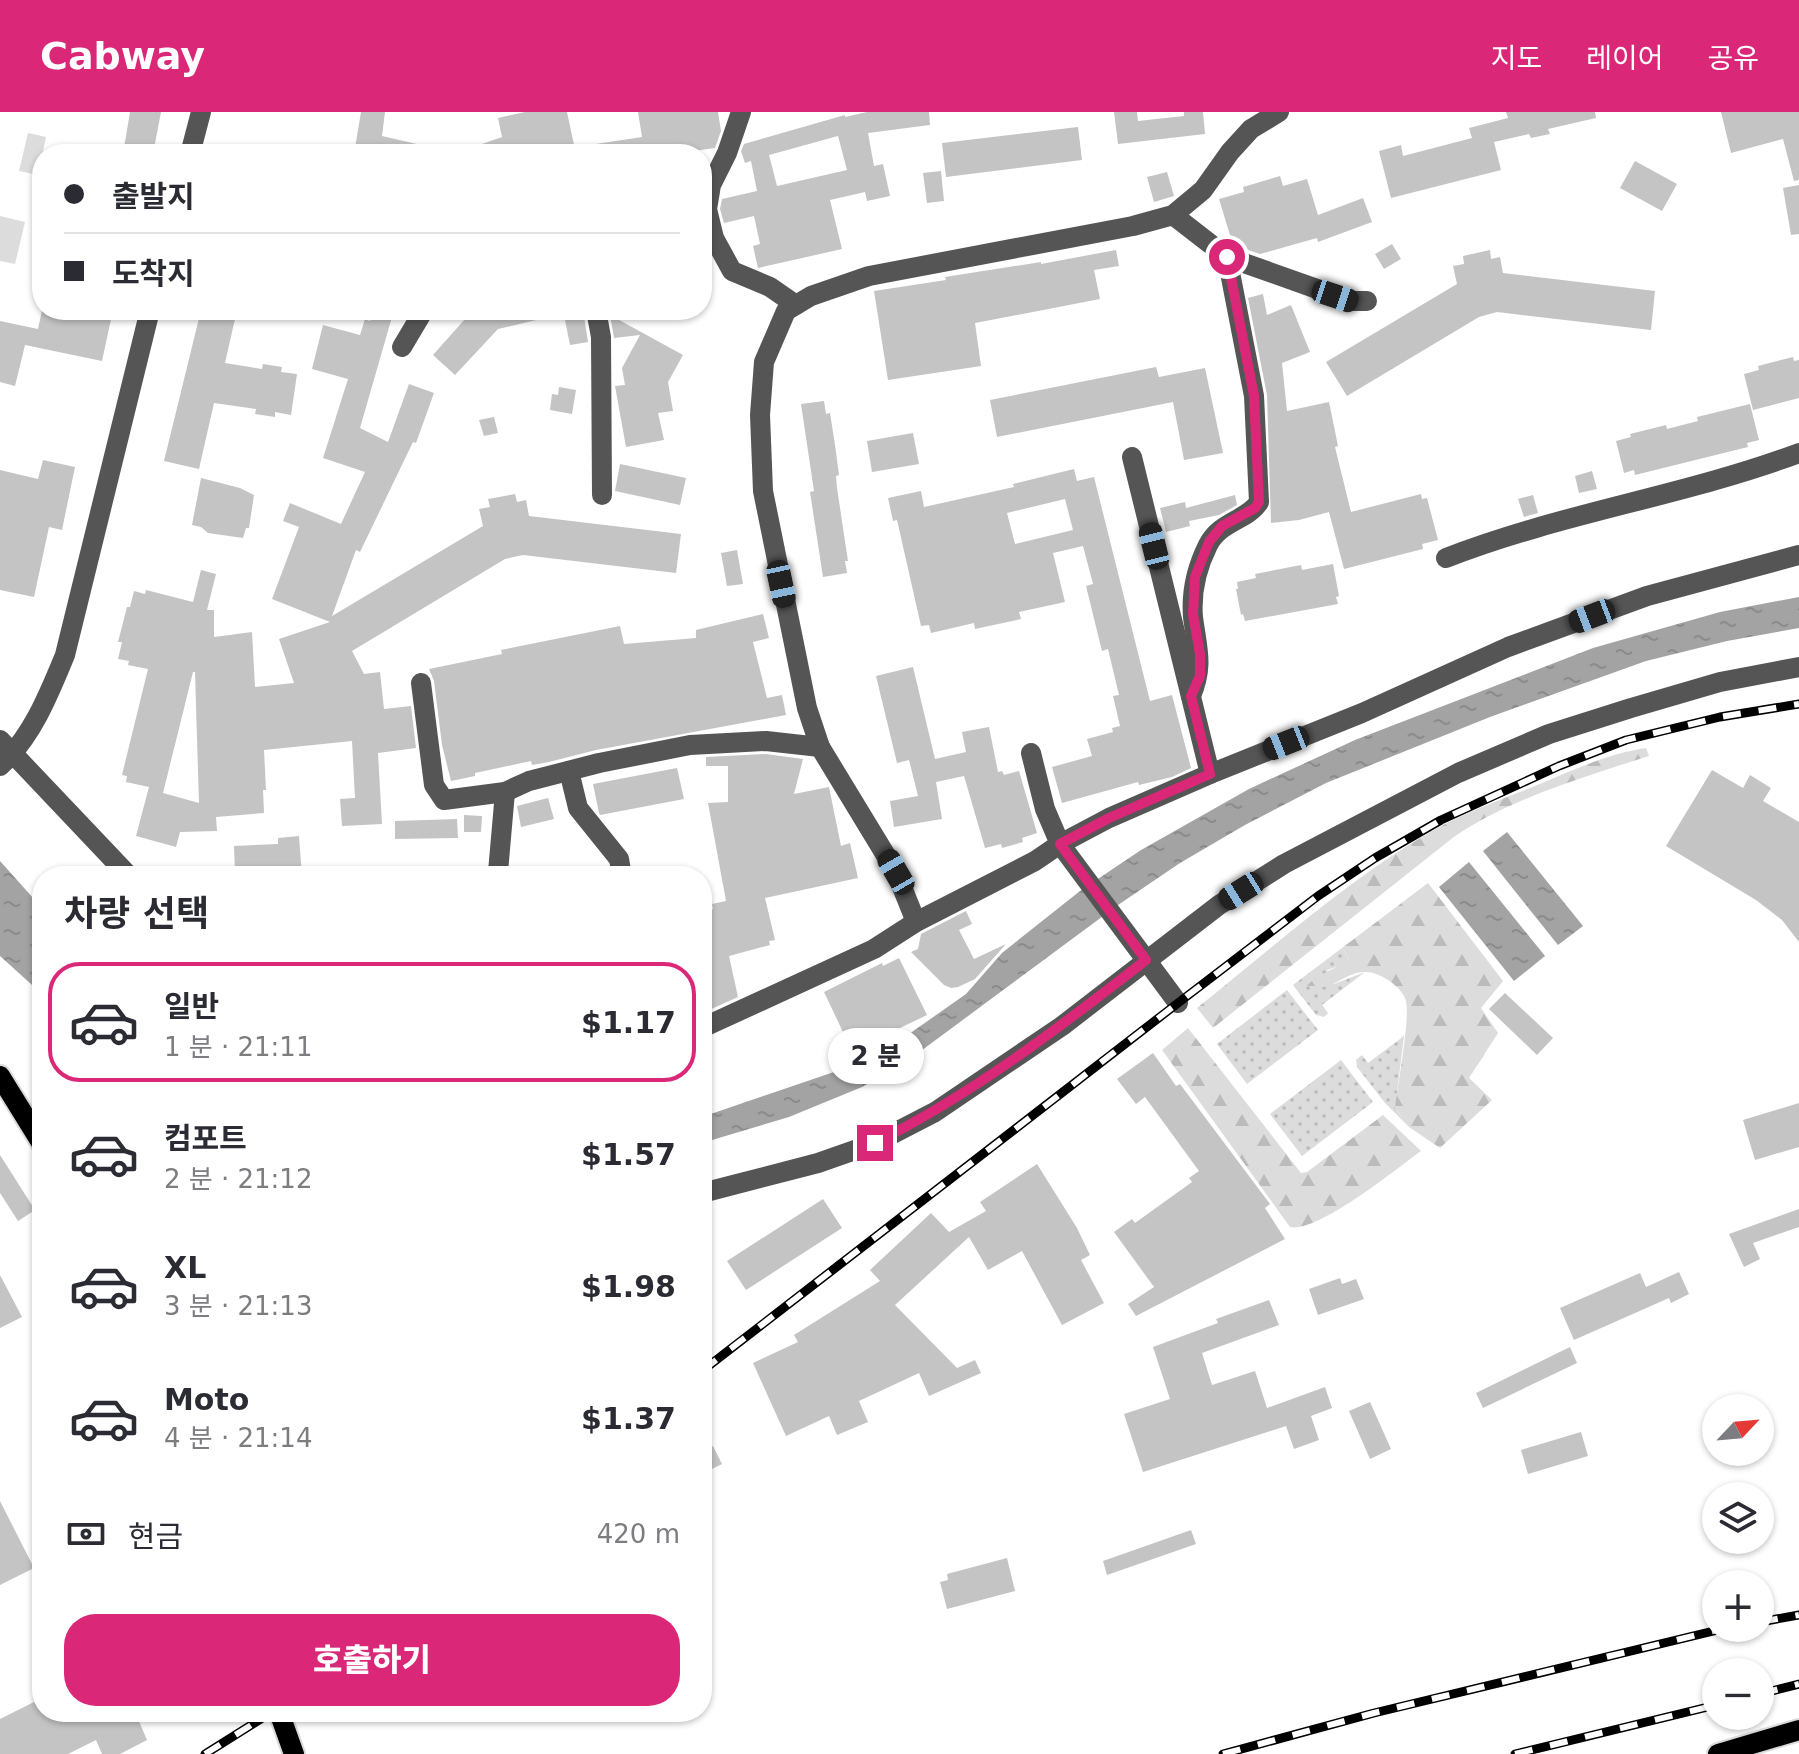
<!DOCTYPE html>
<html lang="ko">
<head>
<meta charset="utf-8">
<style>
	body { margin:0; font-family:"DejaVu Sans","Noto Sans KR",sans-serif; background:#f7f7f7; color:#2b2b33; height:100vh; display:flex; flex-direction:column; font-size:30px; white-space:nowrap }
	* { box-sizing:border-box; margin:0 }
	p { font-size:26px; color:#7c7c81 }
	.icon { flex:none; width:44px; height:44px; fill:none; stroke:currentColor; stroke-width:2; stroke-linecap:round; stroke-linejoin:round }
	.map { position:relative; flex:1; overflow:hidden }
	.side { position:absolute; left:32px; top:754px; width:680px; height:856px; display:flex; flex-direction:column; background:#fff; border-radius:32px; box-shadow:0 2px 6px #0004 }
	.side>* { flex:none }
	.top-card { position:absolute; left:32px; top:32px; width:680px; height:176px; border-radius:32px; box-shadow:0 2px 6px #0004; display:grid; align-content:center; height:176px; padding:0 32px; background:#fff }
	.needle { width:52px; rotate:64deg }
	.fabs { position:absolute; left:1702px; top:1282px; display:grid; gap:16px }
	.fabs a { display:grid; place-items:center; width:72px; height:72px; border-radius:50%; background:#fff; box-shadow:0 2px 6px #0004; font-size:40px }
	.end { position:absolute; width:36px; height:36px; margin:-18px; border:10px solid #db2777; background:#fff; box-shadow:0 0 0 4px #fff }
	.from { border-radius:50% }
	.bubble { position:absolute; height:56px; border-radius:28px; background:#fff; box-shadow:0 2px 6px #0004; font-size:26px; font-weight:800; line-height:56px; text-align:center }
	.car { position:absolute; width:24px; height:48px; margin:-24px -12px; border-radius:10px; box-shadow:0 0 6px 2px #0007; background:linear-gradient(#222 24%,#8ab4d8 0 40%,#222 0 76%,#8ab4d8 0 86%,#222 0) }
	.top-card b { display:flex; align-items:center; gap:28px; height:76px; font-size:30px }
	.top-card b+b { border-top:2px solid #e1e1e2 }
	.top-card i { width:20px; height:20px; background:#2b2b33 }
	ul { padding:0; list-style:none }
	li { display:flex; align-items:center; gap:24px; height:120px; margin:0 16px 12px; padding:0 16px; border:4px solid transparent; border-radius:32px }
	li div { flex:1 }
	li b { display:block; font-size:30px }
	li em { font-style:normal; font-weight:800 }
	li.on { border-color:#db2777 }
	li>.icon { width:72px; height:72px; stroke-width:1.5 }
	h2 { padding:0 32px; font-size:36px; line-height:96px }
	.pay { display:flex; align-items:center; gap:20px; height:88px; padding:0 32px; font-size:30px }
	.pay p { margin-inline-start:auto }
	.primary-button { display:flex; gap:16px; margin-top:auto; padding:16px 32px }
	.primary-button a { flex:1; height:92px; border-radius:32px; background:#db2777; color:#fff; font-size:32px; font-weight:800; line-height:92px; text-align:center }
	header { display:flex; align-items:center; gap:48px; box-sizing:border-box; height:112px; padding:0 40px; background:#db2777; color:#fff }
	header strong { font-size:38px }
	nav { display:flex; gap:44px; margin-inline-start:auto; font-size:28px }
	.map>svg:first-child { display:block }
</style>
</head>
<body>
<header>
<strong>Cabway</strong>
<nav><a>지도</a><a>레이어</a><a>공유</a></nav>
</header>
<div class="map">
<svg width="1799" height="1642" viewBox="0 0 1799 1642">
	<defs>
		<pattern id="green-dots" width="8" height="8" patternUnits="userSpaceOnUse" patternTransform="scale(2)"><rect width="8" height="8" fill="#dcdcdc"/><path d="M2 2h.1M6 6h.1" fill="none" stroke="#bbb" stroke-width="1.8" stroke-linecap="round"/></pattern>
		<pattern id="forest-firs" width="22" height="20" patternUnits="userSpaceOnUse" patternTransform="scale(2)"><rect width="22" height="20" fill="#dcdcdc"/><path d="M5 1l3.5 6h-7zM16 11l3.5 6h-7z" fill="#bbb"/></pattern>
		<pattern id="water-ripples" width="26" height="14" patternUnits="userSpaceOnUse" patternTransform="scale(2)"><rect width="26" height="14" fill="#a3a3a3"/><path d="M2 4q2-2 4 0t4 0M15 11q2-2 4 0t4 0" fill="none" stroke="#8b8b8b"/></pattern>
	</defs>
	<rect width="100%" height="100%" fill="#fff"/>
	<g fill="url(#green-dots)">
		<polygon points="1342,836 1349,846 1342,853 1327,858 1334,872 1365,860 1322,893 1328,901 1324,905 1316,903 1293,873"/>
		<polygon points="1287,878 1318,918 1247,972 1217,932"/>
		<polygon points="1404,924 1395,996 1409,1015 1385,991 1357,955 1356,948 1362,943 1368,951"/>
		<polygon points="1341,948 1373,990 1302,1044 1270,1002"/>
	</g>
	<g fill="url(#forest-firs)">
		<path d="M1646,636L1649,644C1581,666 1515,685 1455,724L1213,916L1197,896C1271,837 1344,771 1425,723C1462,701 1503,687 1542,671C1575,657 1611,641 1646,636Z"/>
		<path d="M1428,771L1503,869L1481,896L1498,921L1469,966L1492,988L1440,1036L1409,1015L1395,996C1397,976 1412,899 1405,886C1399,873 1380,860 1365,860C1345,859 1331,882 1307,874C1319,860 1337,858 1349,846L1342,836Z"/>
		<path d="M1188,916L1301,1061L1307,1060L1383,1003L1421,1039C1396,1057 1318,1121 1290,1115L1162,938Z"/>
	</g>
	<g fill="#dcdcdc">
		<polygon points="28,21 46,25 38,63 19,59"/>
		<polygon points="0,104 25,110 15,152 0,149"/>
	</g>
	<g fill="url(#water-ripples)">
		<polygon points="1799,485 1799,516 1727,529 1646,549 1490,605 1326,671 1245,713 1180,751 1118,793 910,947 862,975 789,1005 702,1031 702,1005 875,946 966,882 1002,841 1080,779 1141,738 1249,677 1355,628 1593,536 1720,500"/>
		<polygon points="1507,720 1583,814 1558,833 1483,739"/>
		<polygon points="0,749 42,796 42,882 0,844"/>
		<polygon points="1469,750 1545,844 1514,869 1439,775"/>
	</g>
	<g fill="#c4c4c4" fill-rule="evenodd">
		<polygon points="130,0 161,0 153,42 123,42"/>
		<polygon points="361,0 385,0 382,24 434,36 434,42 354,42"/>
		<polygon points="525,0 567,0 576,42 459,42 459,40 502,25 498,6"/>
		<polygon points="638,0 718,0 721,19 715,36 671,42 590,42 589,33 642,25"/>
		<path d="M867,0H929L930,13L868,21L874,54L883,52L890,84L867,89L865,80L830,88L842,137L758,156L753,134L760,132L754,104L724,111L720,97L722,87L757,79L751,49L745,51L741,39L744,32L845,3V5ZM838,24L847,58L777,74L769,43Z"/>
		<polygon points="1114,0 1137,0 1138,9 1184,4 1184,0 1203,0 1205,22 1118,32"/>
		<polygon points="1506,0 1595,0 1596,6 1548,17 1550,22 1531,26 1529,22 1494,30 1501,58 1391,86 1379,39 1401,33 1403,44 1472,26 1469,16 1508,6"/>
		<polygon points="1721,0 1799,0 1799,68 1794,69 1783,27 1731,41"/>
		<polygon points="1078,15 1082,48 946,65 942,31"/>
		<polygon points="1635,49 1677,72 1662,99 1620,76"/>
		<polygon points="941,59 944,89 927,91 923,61"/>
		<polygon points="1167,60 1174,84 1154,90 1147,65"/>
		<polygon points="1280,64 1283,74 1307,67 1318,103 1363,86 1372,110 1318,130 1317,126 1260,142 1233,133 1219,87 1244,80 1243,75"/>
		<polygon points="1799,73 1799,122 1791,123 1783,76"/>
		<polygon points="1392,132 1401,147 1384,157 1375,142"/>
		<polygon points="1116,138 1119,154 1094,158 1100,187 975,211 981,254 888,268 874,179 946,168 945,165 1041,150 1041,152"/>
		<polygon points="1490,138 1491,147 1500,145 1503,161 1655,179 1651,218 1497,200 1479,205 1347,284 1326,250 1457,172 1453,154 1464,152 1463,144"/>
		<polygon points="1263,182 1267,203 1291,193 1310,240 1282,251 1287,299 1329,290 1338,334 1335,335 1351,400 1421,382 1422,387 1427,386 1438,428 1422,432 1423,437 1344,457 1329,400 1299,408 1271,411 1267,283 1248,186"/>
		<polygon points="42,198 113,198 102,249 25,233 15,274 0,270 0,209 38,217"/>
		<polygon points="201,198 237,198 225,251 262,257 263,252 282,255 281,260 297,262 291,303 275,300 275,305 255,302 256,297 214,291 199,357 164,349"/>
		<path d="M374,198H394L360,316L388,330L409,272L434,281L416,331L413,330L360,440L356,438L332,504L483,414L479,397L490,395L488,387L515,382L517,390L526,388L529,404L681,422L676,461L523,443L505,447L352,539L364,562L380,560L384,597L411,594L416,636L378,641L382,712L342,714L340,687L355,686L352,629L264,638L266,678H263L264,701L216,705L217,719L180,720L176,735L136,724L149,675L126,670L127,664L122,663L148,557L128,553L129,549L118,547L122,530H118L127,495H130L134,479L145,482L146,478L193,490L201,458L216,462L207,498H214V525L252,520L255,575L294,571L279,527L330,510L272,487L299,415L283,409L290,391L341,412L365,360L323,346L348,267L312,257L323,213L360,223L365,207L370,209ZM193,560H195L199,691L163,681Z"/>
		<polygon points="473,198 552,198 553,204 498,217 455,263 433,243"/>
		<polygon points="563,198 577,198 579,205 584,204 588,230 570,233"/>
		<polygon points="610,203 683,243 668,270 673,299 658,301 664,328 626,335 615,274 625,273 622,256 640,223 614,226"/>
		<polygon points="1793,245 1794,249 1799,248 1799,286 1753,298 1744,262 1759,258 1758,254"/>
		<polygon points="1156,255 1159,265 1205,256 1223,341 1184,348 1173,290 997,325 990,288"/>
		<polygon points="559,275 576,278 572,302 550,298 552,282 558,283"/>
		<polygon points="824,289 826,302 830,301 835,333 839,363 836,364 837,376 848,449 845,449 847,461 823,465 810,380 814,379 801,292"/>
		<polygon points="1750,292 1759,328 1747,331 1748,335 1635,363 1634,358 1624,361 1616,329 1631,325 1630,322 1666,313 1667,317 1698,309 1697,305"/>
		<polygon points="494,305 498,321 484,324 479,308"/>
		<polygon points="913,321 919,352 872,360 867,329"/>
		<polygon points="43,348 75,355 62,418 49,415 34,485 0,478 0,358 38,367"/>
		<polygon points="620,352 686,366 680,393 615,379"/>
		<path d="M1074,357L1077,369L1094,365L1150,589L1172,583L1191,656L1172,665L1139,673L1138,670L1062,691L1052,655L1092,644L1087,627L1113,620L1112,616L1120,614L1113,584L1119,583L1108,537L1102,539L1086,474L1093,472L1083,434L1053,441L1065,490L1019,500L1021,507L975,517L974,511L931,521L929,513L921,514L897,408L893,409L888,386L921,379L924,395L1014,375L1013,372ZM1065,387L1073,418L1015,432L1007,401Z"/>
		<polygon points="1592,359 1597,377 1579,381 1575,364"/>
		<polygon points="201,366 240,376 254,383 249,416 246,416 243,426 208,421 201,415 192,413"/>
		<polygon points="1235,383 1237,393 1219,403 1189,409 1190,414 1166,420 1160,396 1185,390 1186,396"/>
		<polygon points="1533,383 1538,401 1524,405 1518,387"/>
		<polygon points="737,438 743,472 727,474 721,441"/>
		<polygon points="1333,452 1339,484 1336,485 1338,492 1245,509 1243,502 1241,503 1236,477 1238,477 1237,470 1256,466 1255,462 1301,453 1302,458"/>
		<polygon points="763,502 769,526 753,530 767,586 782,583 786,603 596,638 549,650 532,653 531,649 475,661 475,664 451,669 442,633 434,569 429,557 502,542 501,538 620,514 624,532 696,526 696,518"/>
		<polygon points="913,555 935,647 966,640 962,620 989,615 998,660 1002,659 1004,663 1019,659 1037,721 1022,726 1023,730 1002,736 1001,732 985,736 964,664 936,670 942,707 894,715 890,689 918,684 909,648 897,651 876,564"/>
		<polygon points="766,642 803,647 794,682 829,675 841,734 850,731 858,766 765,786 775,828 769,829 770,833 729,844 738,885 707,899 702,879 702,800 713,797 712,792 726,789 708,691 728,690 728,654 706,654 706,645"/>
		<polygon points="677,656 684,687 600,703 599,701 593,672"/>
		<polygon points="1712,658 1743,676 1750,663 1771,676 1763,689 1799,710 1799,830 1782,808 1756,788 1666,734"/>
		<polygon points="548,686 554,707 521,715 517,694"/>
		<polygon points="464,703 482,704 481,720 464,720"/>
		<polygon points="457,707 458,726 395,727 395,709"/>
		<polygon points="299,724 302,764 238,764 235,762 234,734 278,732 278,726"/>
		<polygon points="966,799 972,812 959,818 974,847 1006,832 975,867 958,875 951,876 944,873 911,840 918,837 921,822"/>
		<polygon points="899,846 927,903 852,939 824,880 882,851 883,854"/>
		<polygon points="1505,881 1553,926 1537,943 1489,897"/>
		<polygon points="1153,941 1176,974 1180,972 1270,1092 1265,1096 1285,1127 1136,1204 1128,1192 1154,1175 1114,1120 1132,1107 1135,1111 1192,1070 1189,1066 1199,1059 1145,985 1136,992 1117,967"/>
		<polygon points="1799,991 1799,1035 1755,1048 1743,1008"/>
		<polygon points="0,1043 35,1098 18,1109 0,1081"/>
		<polygon points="1037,1052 1077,1116 1090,1143 1081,1148 1104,1191 1062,1213 1022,1139 988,1158 969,1125 895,1193 957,1256 975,1248 981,1261 929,1284 919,1261 859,1289 868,1310 837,1323 829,1304 786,1324 753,1251 798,1230 794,1223 880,1169 870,1158 931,1101 949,1120 986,1099 980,1090"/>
		<polygon points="823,1087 842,1116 746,1178 727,1149"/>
		<polygon points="1799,1097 1799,1115 1753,1131 1760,1147 1744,1155 1729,1122"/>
		<polygon points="1679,1160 1689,1182 1671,1191 1669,1186 1574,1228 1560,1196 1640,1161 1646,1175"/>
		<polygon points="0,1163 22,1205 0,1216"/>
		<polygon points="1340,1166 1342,1172 1356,1167 1364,1187 1318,1203 1309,1177"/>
		<polygon points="1269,1188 1279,1213 1202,1241 1212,1273 1255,1259 1267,1296 1325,1275 1332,1296 1311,1304 1319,1328 1294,1337 1286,1314 1143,1360 1124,1302 1170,1287 1153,1235 1218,1211 1216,1207"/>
		<polygon points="1570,1235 1577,1251 1483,1296 1476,1281"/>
		<polygon points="1370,1290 1391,1337 1370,1347 1349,1299"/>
		<polygon points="1581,1320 1588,1344 1528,1362 1521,1338"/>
		<polygon points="713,1334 722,1352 702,1362 702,1340"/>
		<polygon points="0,1389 34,1456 0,1473"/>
		<polygon points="1191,1418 1196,1432 1107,1463 1103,1449"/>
		<polygon points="1007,1446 1015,1479 947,1497 940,1470 948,1468 947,1462"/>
		<polygon points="42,1586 42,1600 135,1600 147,1628 120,1642 102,1642 96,1628 68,1642 0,1642 0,1607"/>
	</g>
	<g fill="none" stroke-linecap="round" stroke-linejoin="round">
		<g stroke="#dbdbdb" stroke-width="24">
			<g id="major">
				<polyline points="0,964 42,1032"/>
				<polyline points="279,1600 294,1642"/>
				<polyline points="1718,1642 1799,1618"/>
			</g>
		</g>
		<g stroke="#555" stroke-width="20">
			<polyline points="741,0 727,41 711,73 707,97 714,126 732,159 770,175 796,193"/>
			<polyline points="190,42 201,0"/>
			<polyline points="1173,103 1227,145 1351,189 1367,189"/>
			<polyline points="596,198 601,225 602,383"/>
			<polyline points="402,235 424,198"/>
			<polyline points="1132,345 1210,662"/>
			<path d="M1446,446C1561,401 1684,384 1799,341"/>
			<polyline points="421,571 434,673 444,688 505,680 529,669 599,651 690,633 766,629 820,635"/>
			<path d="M1191,584C1204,553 1197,537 1193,505C1191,480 1197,455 1208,433C1220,409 1248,408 1259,390L1254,284L1227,145"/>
			<polyline points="0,628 129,764"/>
			<polyline points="1031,641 1045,697 1060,732 1178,891"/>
			<path d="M0,654C32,625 49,582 65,543L150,198"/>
			<polyline points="569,659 578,696 619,747 622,764"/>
			<polyline points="493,764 498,760 505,680"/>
			<polyline points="916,810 896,760 820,635 807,596 763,379 760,303 764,250 786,199 811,184 869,164 1133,114 1173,103 1203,78 1230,40 1251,17 1279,0"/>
			<polyline points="702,916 874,837 916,810 1035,749 1060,732 1109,706 1210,662 1362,601 1508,535 1647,484 1799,443"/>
			<polyline points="702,1081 818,1051 875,1031 935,1000 1062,914 1219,793 1284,752 1458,661 1549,622 1631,596 1720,570 1799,555"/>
		</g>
		<use href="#major" stroke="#000" stroke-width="20"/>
		<g stroke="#000" stroke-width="9">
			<g id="rail">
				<polyline points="702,1259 1178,891 1318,784 1375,746 1441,708 1559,654 1626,628 1720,605 1799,592"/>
				<polyline points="1760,1510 1799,1503"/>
				<polyline points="1760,1582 1799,1572"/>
				<polyline points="205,1642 272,1600"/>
				<polyline points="1223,1642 1374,1601 1726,1516"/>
				<polyline points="1515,1642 1716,1593"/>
			</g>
		</g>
		<use href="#rail" stroke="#fff" stroke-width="6" stroke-dasharray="18" stroke-linecap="butt"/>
	</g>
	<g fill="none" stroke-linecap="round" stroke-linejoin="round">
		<path stroke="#db2777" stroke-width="10" d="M875,1031C974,981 1059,916 1146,848L1060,732L1109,706L1210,662L1191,584L1200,564V542L1193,502L1195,465L1209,430L1222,414L1255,396L1259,390L1254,284L1227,145"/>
	</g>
</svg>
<div class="fabs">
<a><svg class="needle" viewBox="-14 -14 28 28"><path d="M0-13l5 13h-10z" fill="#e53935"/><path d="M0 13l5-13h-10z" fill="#7c7c81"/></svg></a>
<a><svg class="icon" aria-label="layers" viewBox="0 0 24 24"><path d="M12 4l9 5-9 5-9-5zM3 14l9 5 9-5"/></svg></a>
<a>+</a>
<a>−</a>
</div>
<i class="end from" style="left:1227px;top:145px"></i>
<i class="end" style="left:875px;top:1031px"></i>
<div class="bubble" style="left:828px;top:916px;width:96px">2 분</div>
<i class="car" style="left:1335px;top:184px;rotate:108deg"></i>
<i class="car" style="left:1154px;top:434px;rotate:346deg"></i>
<i class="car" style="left:781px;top:472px;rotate:168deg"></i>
<i class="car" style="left:1592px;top:504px;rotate:249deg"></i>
<i class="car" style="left:1286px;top:631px;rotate:248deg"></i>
<i class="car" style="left:896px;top:760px;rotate:330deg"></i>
<i class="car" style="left:1241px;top:779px;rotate:238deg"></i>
<div class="top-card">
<b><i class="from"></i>출발지</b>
<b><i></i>도착지</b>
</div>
<section class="side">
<h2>차량 선택</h2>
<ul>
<li class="on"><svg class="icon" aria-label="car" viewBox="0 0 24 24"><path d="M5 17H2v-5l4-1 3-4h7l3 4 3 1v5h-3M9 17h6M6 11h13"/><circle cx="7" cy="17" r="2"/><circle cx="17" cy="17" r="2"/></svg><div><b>일반</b><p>1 분 · 21:11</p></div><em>$1.17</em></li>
<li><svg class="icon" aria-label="car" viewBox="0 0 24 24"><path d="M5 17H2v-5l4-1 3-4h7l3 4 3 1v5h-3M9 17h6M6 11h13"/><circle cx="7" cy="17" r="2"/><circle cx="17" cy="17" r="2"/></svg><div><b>컴포트</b><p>2 분 · 21:12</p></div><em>$1.57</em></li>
<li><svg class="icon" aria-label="car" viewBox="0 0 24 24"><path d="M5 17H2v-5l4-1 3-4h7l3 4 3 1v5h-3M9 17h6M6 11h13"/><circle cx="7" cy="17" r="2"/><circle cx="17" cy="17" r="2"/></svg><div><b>XL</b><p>3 분 · 21:13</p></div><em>$1.98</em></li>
<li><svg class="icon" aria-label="car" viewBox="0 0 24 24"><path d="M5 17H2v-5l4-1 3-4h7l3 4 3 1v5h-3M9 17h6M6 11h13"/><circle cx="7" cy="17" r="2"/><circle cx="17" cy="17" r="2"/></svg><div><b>Moto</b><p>4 분 · 21:14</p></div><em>$1.37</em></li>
</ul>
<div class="pay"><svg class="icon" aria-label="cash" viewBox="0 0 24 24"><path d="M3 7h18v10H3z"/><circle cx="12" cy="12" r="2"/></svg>현금<p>420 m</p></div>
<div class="primary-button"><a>호출하기</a></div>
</section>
</div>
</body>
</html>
